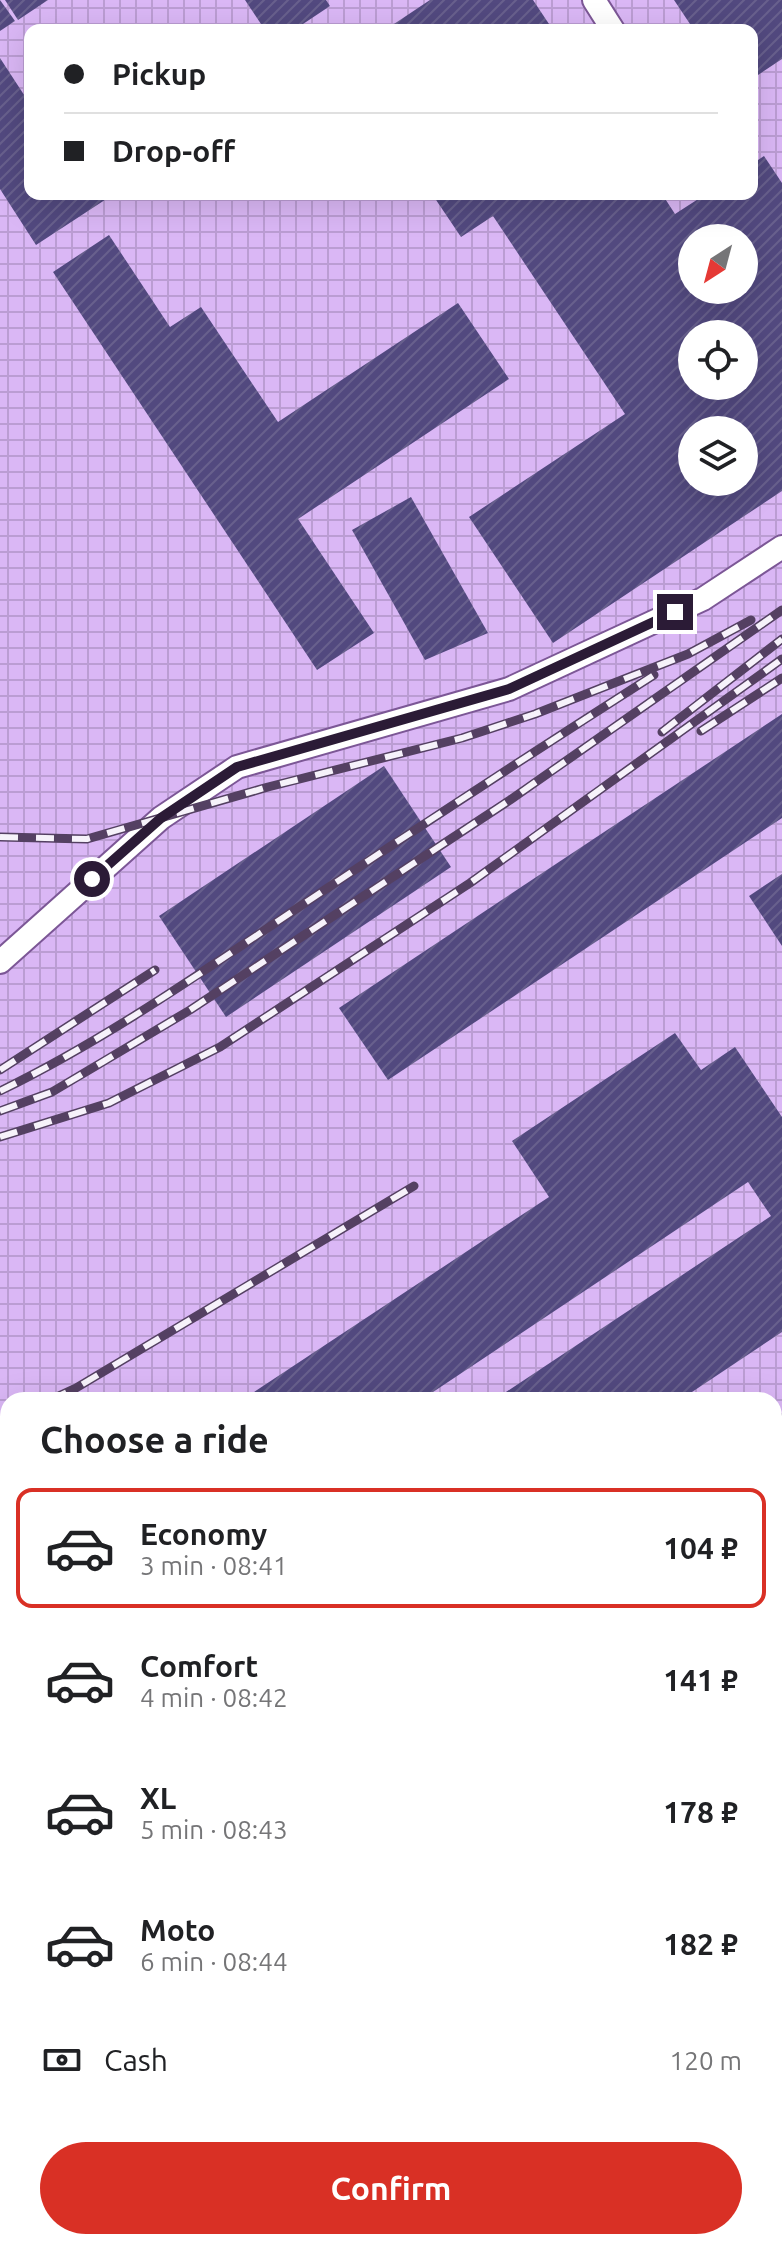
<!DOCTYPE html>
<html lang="en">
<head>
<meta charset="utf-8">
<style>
	body { margin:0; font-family:Ubuntu,sans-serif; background:#f2f2f2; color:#202124; height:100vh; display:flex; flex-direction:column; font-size:30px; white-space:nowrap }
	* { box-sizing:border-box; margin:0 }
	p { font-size:26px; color:#757577 }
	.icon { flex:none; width:44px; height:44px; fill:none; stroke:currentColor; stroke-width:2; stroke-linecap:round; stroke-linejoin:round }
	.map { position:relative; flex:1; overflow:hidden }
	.side { position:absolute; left:0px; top:1392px; width:782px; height:858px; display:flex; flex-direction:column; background:#fff; border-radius:24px 24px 0 0; box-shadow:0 8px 32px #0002 }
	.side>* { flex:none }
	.banner { position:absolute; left:24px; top:24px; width:734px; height:176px; border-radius:16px; box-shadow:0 8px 32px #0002; display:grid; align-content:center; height:176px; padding:0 40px; background:#fff }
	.needle { width:52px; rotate:216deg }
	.buttons { position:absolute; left:678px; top:224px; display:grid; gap:16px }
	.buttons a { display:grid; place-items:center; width:80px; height:80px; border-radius:50%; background:#fff; box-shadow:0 8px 32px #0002; font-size:40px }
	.end { position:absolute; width:36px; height:36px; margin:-18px; border:10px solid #2b1b36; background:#fff; box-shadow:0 0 0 4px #fff }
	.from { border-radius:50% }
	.banner b { display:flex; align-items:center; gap:28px; height:76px; font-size:30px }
	.banner b+b { border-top:2px solid #e0e0e0 }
	.banner i { width:20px; height:20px; background:#202124 }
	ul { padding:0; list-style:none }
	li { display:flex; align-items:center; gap:24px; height:120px; margin:0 16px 12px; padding:0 24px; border:4px solid transparent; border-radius:16px }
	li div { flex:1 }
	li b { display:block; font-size:30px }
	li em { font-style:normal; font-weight:700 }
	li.active { border-color:#d93025 }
	li>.icon { width:72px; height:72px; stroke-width:1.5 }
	h2 { padding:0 40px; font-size:36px; line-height:96px }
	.pay { display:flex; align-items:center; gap:20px; height:88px; padding:0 40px; font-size:30px }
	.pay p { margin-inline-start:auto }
	.button { display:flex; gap:16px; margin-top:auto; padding:16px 40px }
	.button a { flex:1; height:92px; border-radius:48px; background:#d93025; color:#fff; font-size:32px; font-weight:700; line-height:92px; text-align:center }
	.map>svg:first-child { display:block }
</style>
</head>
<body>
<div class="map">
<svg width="782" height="2249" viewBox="0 0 782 2249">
	<defs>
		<pattern id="industrial-grid" width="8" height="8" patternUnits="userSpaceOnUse" patternTransform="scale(2)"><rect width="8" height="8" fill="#dab7f5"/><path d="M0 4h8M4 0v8" fill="none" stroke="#bb9dd3"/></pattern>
		<pattern id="building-hatch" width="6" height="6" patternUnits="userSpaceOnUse" patternTransform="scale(2)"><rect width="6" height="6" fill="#52497f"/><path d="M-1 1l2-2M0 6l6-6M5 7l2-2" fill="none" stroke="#68608d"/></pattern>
	</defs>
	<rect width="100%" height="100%" fill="#e5c5fd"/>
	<path fill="url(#industrial-grid)" fill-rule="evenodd" d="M0,0H782V2249H0ZM30,30H752V194H30ZM692,238H744V290H692ZM692,334H744V386H692ZM692,430H744V482H692ZM8,1400H774V2242H8Z"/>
	<g fill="url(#building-hatch)" fill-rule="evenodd">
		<polygon points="0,0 15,21 0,31"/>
		<polygon points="5,0 48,0 18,20"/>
		<polygon points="245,0 326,0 330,6 294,30 265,30"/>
		<polygon points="430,0 533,0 553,30 385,30"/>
		<polygon points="674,0 782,0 782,59 752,79 752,30 694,30"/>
		<polygon points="0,58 30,104 30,194 114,194 36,245 0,189"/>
		<path d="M764,156L782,183V491L553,643L469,517L625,414L493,216L461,237L432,194H662L675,214L706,194H752V164ZM692,238H744V290H692ZM692,334H744V386H692ZM692,430H744V482H692Z"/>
		<polygon points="109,235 170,327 201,307 278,422 458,303 509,379 298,519 374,633 317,670 53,272"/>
		<polygon points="411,497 488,633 425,660 352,530"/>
		<polygon points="782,714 782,818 388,1080 339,1008"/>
		<polygon points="384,766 451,867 226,1017 159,916"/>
		<polygon points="782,874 782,946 749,896"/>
		<polygon points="675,1033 701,1070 735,1047 782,1117 782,1332 680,1400 494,1400 771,1216 748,1182 421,1400 242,1400 549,1197 512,1141"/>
		<polygon points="782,1413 782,1713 774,1718 774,1418"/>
		<polygon points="782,1881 782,2161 774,2149 774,1887"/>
		<polygon points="8,1973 8,2242 200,2242 204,2249 0,2249 0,1979"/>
		<polygon points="774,2176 782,2178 782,2240 774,2238"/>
		<polygon points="440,2242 495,2242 499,2249 444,2249"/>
	</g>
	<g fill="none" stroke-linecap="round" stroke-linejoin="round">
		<g stroke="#7c5796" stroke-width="26">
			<g id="lane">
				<polyline points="594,0 613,30"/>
				<polyline points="0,962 161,818 237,767 509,689 703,599 782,547"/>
				<polyline points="774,1804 782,1799"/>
				<polyline points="0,1932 8,1936"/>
				<polyline points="316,2242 321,2249"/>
			</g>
		</g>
		<use href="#lane" stroke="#fff" stroke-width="22"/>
		<g stroke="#544062" stroke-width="9">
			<g id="rail">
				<polyline points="701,731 782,678"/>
				<polyline points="662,732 782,639"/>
				<polyline points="0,837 87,839 268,787 462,738 535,714 688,654 751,620"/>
				<polyline points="0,1070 155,970"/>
				<path d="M0,1091C105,1040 202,972 299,907C417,828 535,751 654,675"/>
				<polyline points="0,1111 52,1092 190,1010 510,800 782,610"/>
				<polyline points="0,1137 109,1103 220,1047 470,883 782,659"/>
				<polyline points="50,1400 76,1388 414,1186"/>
				<polyline points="0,1422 8,1418"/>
				<polyline points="0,1673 8,1677"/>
				<polyline points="0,1735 8,1737"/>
				<polyline points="0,1773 8,1778"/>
				<polyline points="0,1802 8,1807"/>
				<polyline points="0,1834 8,1839"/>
				<polyline points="0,1869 8,1874"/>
				<polyline points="597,2242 608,2249"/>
				<polyline points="658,2242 673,2249"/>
			</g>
		</g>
		<use href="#rail" stroke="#f6f2fa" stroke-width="6" stroke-dasharray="18" stroke-linecap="butt"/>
	</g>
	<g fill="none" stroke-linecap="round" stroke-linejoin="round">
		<polyline stroke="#2b1b36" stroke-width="10" points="92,879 161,818 237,767 509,689 675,612"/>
	</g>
</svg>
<div class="buttons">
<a><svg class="needle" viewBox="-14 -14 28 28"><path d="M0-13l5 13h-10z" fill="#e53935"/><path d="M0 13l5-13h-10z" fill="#757577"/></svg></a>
<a><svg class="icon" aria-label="locate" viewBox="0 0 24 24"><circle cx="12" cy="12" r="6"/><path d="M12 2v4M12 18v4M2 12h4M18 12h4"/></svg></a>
<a><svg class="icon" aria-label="layers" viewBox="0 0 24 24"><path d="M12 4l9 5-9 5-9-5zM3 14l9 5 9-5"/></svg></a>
</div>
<i class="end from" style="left:92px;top:879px"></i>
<i class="end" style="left:675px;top:612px"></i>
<div class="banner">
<b><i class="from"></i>Pickup</b>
<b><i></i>Drop-off</b>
</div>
<section class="side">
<h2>Choose a ride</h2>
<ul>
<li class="active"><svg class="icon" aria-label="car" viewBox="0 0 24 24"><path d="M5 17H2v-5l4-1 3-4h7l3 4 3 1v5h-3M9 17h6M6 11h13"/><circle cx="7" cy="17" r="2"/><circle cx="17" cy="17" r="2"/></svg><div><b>Economy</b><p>3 min · 08:41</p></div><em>104 ₽</em></li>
<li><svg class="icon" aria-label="car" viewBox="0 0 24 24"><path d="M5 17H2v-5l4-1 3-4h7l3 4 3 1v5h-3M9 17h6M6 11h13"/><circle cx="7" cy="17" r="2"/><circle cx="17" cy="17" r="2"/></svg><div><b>Comfort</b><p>4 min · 08:42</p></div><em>141 ₽</em></li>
<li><svg class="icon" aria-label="car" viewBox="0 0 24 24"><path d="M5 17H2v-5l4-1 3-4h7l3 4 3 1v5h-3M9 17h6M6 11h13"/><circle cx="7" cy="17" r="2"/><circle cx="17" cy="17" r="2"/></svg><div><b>XL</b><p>5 min · 08:43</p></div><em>178 ₽</em></li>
<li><svg class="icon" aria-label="car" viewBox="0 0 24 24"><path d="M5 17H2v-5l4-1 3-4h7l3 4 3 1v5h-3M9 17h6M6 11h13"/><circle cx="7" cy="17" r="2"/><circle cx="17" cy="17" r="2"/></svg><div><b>Moto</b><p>6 min · 08:44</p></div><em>182 ₽</em></li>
</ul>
<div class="pay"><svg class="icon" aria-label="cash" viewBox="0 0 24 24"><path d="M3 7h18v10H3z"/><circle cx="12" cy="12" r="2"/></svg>Cash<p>120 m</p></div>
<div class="button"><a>Confirm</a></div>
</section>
</div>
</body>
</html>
